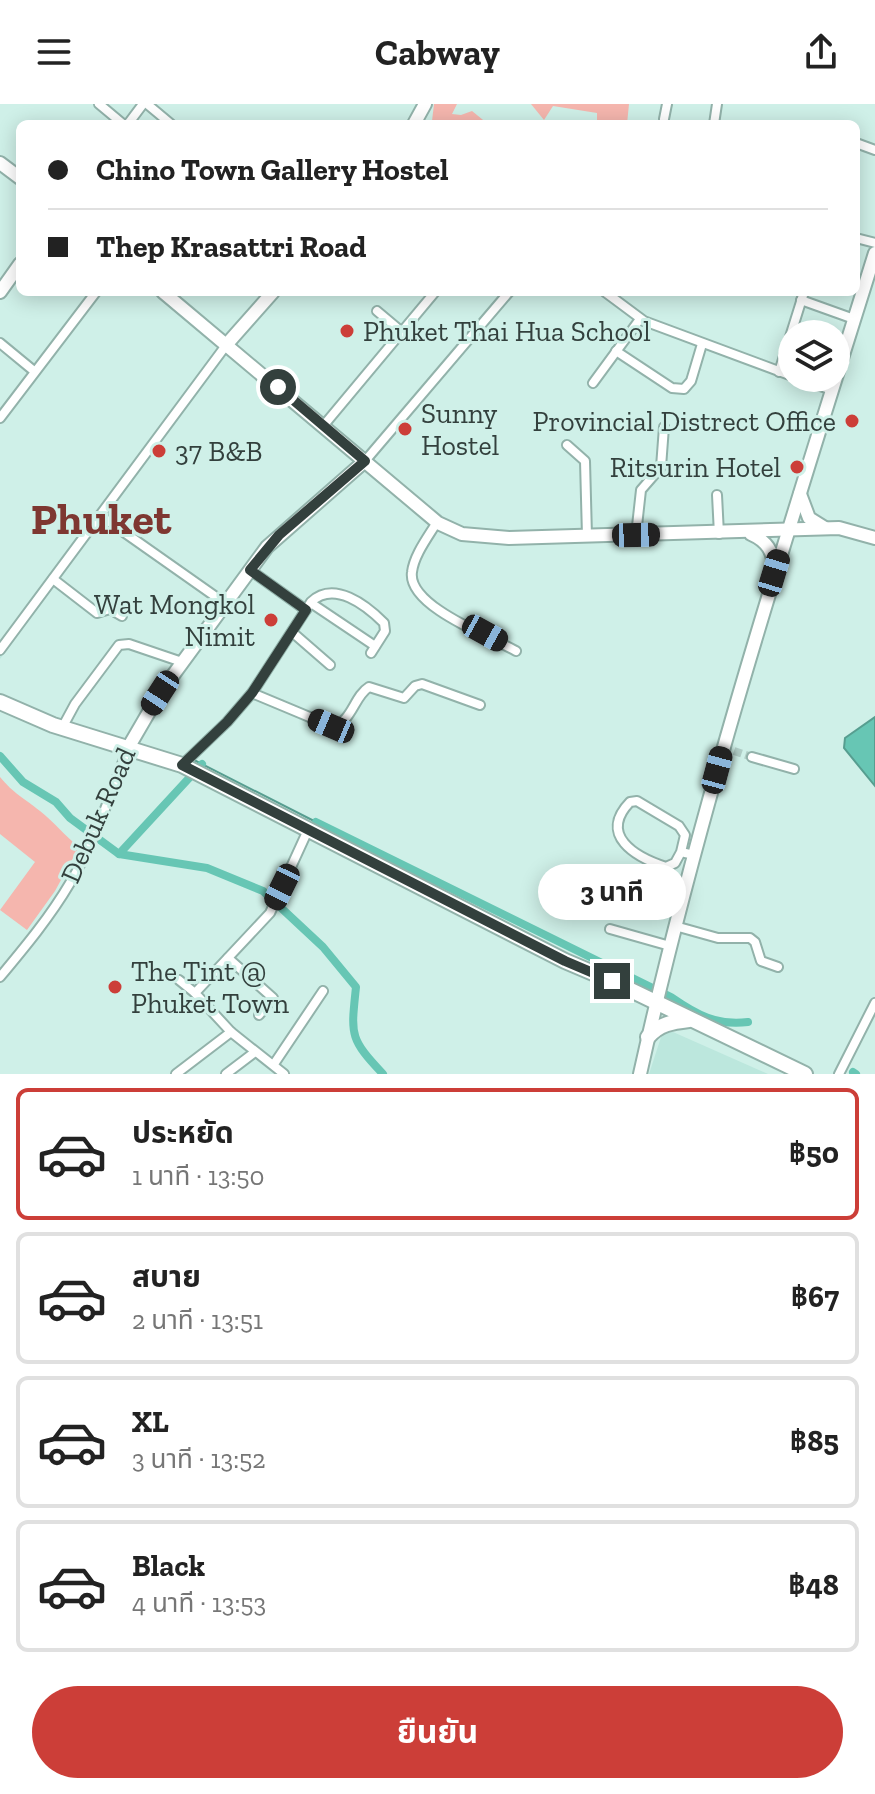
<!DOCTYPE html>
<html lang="th">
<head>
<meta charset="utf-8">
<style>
	body { margin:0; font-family:"Zilla Slab","Noto Sans Thai",serif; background:#f6f6f6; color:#222; height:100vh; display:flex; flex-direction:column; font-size:30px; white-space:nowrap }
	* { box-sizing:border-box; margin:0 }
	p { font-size:26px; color:#767676 }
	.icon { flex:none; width:44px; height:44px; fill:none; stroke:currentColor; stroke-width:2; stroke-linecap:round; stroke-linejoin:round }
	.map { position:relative; height:970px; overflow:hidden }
	.panel { display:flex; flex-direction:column; background:#fff; flex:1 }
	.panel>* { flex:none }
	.banner { position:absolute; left:16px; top:16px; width:844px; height:176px; border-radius:12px; box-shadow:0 4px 20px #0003; display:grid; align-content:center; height:176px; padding:0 32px; background:#fff }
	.controls { position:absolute; left:778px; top:216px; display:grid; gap:16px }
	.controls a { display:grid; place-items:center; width:72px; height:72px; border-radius:50%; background:#fff; box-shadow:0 4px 20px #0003; font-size:40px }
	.end { position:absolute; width:36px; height:36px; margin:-18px; border:10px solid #33403d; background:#fff; box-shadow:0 0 0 4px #fff }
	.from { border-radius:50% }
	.bubble { position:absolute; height:56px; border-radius:28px; background:#fff; box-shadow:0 4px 20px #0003; font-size:26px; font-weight:700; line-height:56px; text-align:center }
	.car { position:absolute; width:24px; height:48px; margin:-24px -12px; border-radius:10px; box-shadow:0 0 6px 2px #0007; background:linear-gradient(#222 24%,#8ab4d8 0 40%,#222 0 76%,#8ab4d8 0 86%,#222 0) }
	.banner b { display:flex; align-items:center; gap:28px; height:76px; font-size:30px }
	.banner b+b { border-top:2px solid #e0e0e0 }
	.banner i { width:20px; height:20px; background:#222 }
	ul { padding:14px 0 0; list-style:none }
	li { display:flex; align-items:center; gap:24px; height:132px; margin:0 16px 12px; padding:0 16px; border:4px solid #e0e0e0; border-radius:12px }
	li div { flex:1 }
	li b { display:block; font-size:30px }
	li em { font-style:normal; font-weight:700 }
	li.active { border-color:#cc3e38 }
	li>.icon { width:72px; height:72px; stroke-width:1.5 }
	.primary-button { display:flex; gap:16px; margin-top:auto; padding:16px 32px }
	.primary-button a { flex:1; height:92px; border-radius:48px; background:#cc3e38; color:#fff; font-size:32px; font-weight:700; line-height:92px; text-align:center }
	header { display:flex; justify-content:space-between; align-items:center; height:104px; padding:0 32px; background:#fff; font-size:36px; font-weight:700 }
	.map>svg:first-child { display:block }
</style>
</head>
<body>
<header><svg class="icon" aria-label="menu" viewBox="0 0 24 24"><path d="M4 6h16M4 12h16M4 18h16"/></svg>Cabway<svg class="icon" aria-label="share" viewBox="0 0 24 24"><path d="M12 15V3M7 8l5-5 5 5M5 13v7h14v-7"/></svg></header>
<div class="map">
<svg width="875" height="970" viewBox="0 0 875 970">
	<rect width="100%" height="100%" fill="#cff0e8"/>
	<g fill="#bce7dd">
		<polygon points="224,241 230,246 0,555 0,537"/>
		<polygon points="664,924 768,970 649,970"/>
	</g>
	<g fill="#f5b6ae">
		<polygon points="434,0 457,0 452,10 461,11 472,7 488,20 435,20 432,17"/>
		<polygon points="531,0 629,0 627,20 597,20 597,9 553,2 544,16"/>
		<path d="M0,673C14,690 24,694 40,707C54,718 65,732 79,743L55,787L27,826L0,806L35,758L0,730Z"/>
	</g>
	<polygon fill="#67c6b4" stroke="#579e90" stroke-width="2" points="875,613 875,682 844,644 845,634"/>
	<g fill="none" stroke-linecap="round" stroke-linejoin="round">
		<polyline stroke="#579e90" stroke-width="2" points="194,656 316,718"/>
		<g stroke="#67c6b4" stroke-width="8">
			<path d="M0,652L23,678L56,698L70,714L119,750L207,764L263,787L323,843L356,883C351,931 349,934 383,970"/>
			<path d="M316,718L671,893C697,911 717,922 748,918"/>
			<polyline points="119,750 202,660"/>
			<polyline points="853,968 856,970"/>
		</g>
		<polyline stroke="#b0cdc6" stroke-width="8" stroke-dasharray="8 4" stroke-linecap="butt" points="734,647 752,653"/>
		<g stroke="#92b2aa" stroke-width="12">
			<g id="street">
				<polyline points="99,0 123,20"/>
				<polyline points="147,0 171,20"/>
				<polyline points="664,15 667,0"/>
				<polyline points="128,20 143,0"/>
				<polyline points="714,20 717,0"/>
				<polyline points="856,39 875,46"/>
				<polyline points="856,134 875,139"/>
				<polyline points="605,188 644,217 792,272"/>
				<polyline points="801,196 854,215"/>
				<polyline points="377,207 402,228"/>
				<polyline points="0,239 34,267"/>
				<polyline points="616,247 672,284 684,285 691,277 702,240"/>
				<polyline points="779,268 804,188"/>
				<polyline points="797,274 832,286"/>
				<polyline points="593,279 640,215"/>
				<polyline points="0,314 96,188"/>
				<polyline points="324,321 435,188"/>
				<polyline points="567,341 585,357 587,432"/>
				<polyline points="365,357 509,188"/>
				<polyline points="717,391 719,430"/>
				<polyline points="101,412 226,500"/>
				<path d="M437,418C428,433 414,451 412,468C407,502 491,533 516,547"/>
				<polyline points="636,431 641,386 661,363 664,323"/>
				<polyline points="250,466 306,506"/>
				<polyline points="53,475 97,509 110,505 122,512"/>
				<polyline points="311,499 375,542"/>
				<polyline points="292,528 330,561"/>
				<polyline points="0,546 227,240"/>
				<path d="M252,589L331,622C352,620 353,593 369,583L404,594L415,582L422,580L480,601"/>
				<polyline points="62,624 75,600 119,541 129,540 182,558"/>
				<polyline points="752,653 794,665"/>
				<path d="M182,661L227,618L252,589L311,498C334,476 366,501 384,519L385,527L371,549"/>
				<path d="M681,748L675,759L666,763C635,753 598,731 630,698L637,697L679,722L685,731L681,748L694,751"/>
				<polyline points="675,822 718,834 750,834 755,838 761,857 778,863"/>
				<polyline points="610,825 670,842"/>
				<polyline points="228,854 273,894 259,911"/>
				<path d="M0,873C25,843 50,813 70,779C95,737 111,689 128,644"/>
				<polyline points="179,876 195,889"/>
				<polyline points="274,960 323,887"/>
				<polyline points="176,970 231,928"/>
				<polyline points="226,970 255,948"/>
				<polyline points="284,970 231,928 195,889 270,809 308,726"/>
				<polyline points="839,970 875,899"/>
			</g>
		</g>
		<g stroke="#92b2aa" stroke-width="16">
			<g id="secondary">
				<polyline points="414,20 425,0"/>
				<polyline points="0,59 20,74"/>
				<polyline points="0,188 20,160"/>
				<polyline points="163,188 438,419 462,430 509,434 839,424 875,434"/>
				<polyline points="227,240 273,188"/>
				<polyline points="800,390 809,414 825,424"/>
				<path d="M751,430C767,437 774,448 774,465"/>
				<polyline points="128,644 160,589 267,443 365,357"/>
				<path d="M640,970C702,692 790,421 875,149"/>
			</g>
		</g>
		<g stroke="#92b2aa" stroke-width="18">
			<g id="primary">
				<polyline points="0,598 53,621 182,661 565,857 612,877 805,970"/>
				<path d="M648,933C659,920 672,918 689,916"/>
			</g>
		</g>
		<use href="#street" stroke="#fff" stroke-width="8"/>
		<use href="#secondary" stroke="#fff" stroke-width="12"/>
		<use href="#primary" stroke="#fff" stroke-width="14"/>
	</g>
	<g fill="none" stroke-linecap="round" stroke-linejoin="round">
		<polyline stroke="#33403d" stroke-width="10" points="278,283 365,357 279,431 250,466 306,506 252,589 227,618 182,661 565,857 612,877"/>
	</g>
	<g fill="#cc3e38" stroke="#cff0e8" stroke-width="3">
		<circle cx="347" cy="227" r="8"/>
		<circle cx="852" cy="317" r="8"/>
		<circle cx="405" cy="325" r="8"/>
		<circle cx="159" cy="347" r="8"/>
		<circle cx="797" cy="363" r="8"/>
		<circle cx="271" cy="516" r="8"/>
		<circle cx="115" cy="883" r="8"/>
	</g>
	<g text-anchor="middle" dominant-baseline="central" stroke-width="6" stroke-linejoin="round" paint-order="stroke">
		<g font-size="28" fill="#33403d" stroke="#cff0e8" text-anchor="start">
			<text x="363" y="227">Phuket Thai Hua School</text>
			<text x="421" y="309">Sunny<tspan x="421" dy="32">Hostel</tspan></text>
			<text x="836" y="317" text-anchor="end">Provincial Distrect Office</text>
			<text x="175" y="347">37 B&amp;B</text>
			<text x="781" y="363" text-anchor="end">Ritsurin Hotel</text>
			<text x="255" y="500" text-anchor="end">Wat Mongkol<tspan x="255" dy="32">Nimit</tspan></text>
			<text x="131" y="867">The Tint @<tspan x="131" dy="32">Phuket Town</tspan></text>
		</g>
		<g font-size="28" fill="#33403d" stroke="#cff0e8">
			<text transform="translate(98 711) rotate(-66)">Debuk Road</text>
		</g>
		<g font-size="44" font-weight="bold" fill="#7e3731" stroke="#cff0e8">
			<text x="101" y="414">Phuket</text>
		</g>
	</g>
</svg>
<div class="controls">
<a><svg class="icon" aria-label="layers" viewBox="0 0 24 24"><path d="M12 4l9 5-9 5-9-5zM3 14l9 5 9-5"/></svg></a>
</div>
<i class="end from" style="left:278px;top:283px"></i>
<i class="end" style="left:612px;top:877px"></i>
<div class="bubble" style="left:538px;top:760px;width:148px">3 นาที</div>
<i class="car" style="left:636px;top:431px;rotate:89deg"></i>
<i class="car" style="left:774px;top:469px;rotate:17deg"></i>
<i class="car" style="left:485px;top:529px;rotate:119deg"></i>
<i class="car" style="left:160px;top:589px;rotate:213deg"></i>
<i class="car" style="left:331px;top:622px;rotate:293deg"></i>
<i class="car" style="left:717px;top:666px;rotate:15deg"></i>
<i class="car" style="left:282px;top:783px;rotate:206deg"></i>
<div class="banner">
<b><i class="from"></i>Chino Town Gallery Hostel</b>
<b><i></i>Thep Krasattri Road</b>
</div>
</div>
<section class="panel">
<ul>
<li class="active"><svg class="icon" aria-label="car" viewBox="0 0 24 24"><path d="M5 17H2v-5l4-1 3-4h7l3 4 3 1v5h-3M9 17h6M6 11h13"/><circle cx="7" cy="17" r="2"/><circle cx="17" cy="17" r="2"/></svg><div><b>ประหยัด</b><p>1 นาที · 13:50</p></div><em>฿50</em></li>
<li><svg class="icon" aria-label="car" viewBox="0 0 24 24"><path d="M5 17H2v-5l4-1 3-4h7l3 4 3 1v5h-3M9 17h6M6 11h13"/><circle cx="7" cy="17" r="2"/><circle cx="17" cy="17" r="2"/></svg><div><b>สบาย</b><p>2 นาที · 13:51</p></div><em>฿67</em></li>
<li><svg class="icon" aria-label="car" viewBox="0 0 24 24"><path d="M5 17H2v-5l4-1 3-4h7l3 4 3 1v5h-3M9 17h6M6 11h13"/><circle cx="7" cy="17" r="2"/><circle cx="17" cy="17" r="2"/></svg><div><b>XL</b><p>3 นาที · 13:52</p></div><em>฿85</em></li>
<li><svg class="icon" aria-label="car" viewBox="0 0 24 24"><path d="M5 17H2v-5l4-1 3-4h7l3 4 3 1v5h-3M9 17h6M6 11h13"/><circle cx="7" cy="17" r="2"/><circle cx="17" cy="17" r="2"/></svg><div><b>Black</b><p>4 นาที · 13:53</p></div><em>฿48</em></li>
</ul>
<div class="primary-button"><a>ยืนยัน</a></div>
</section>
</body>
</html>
